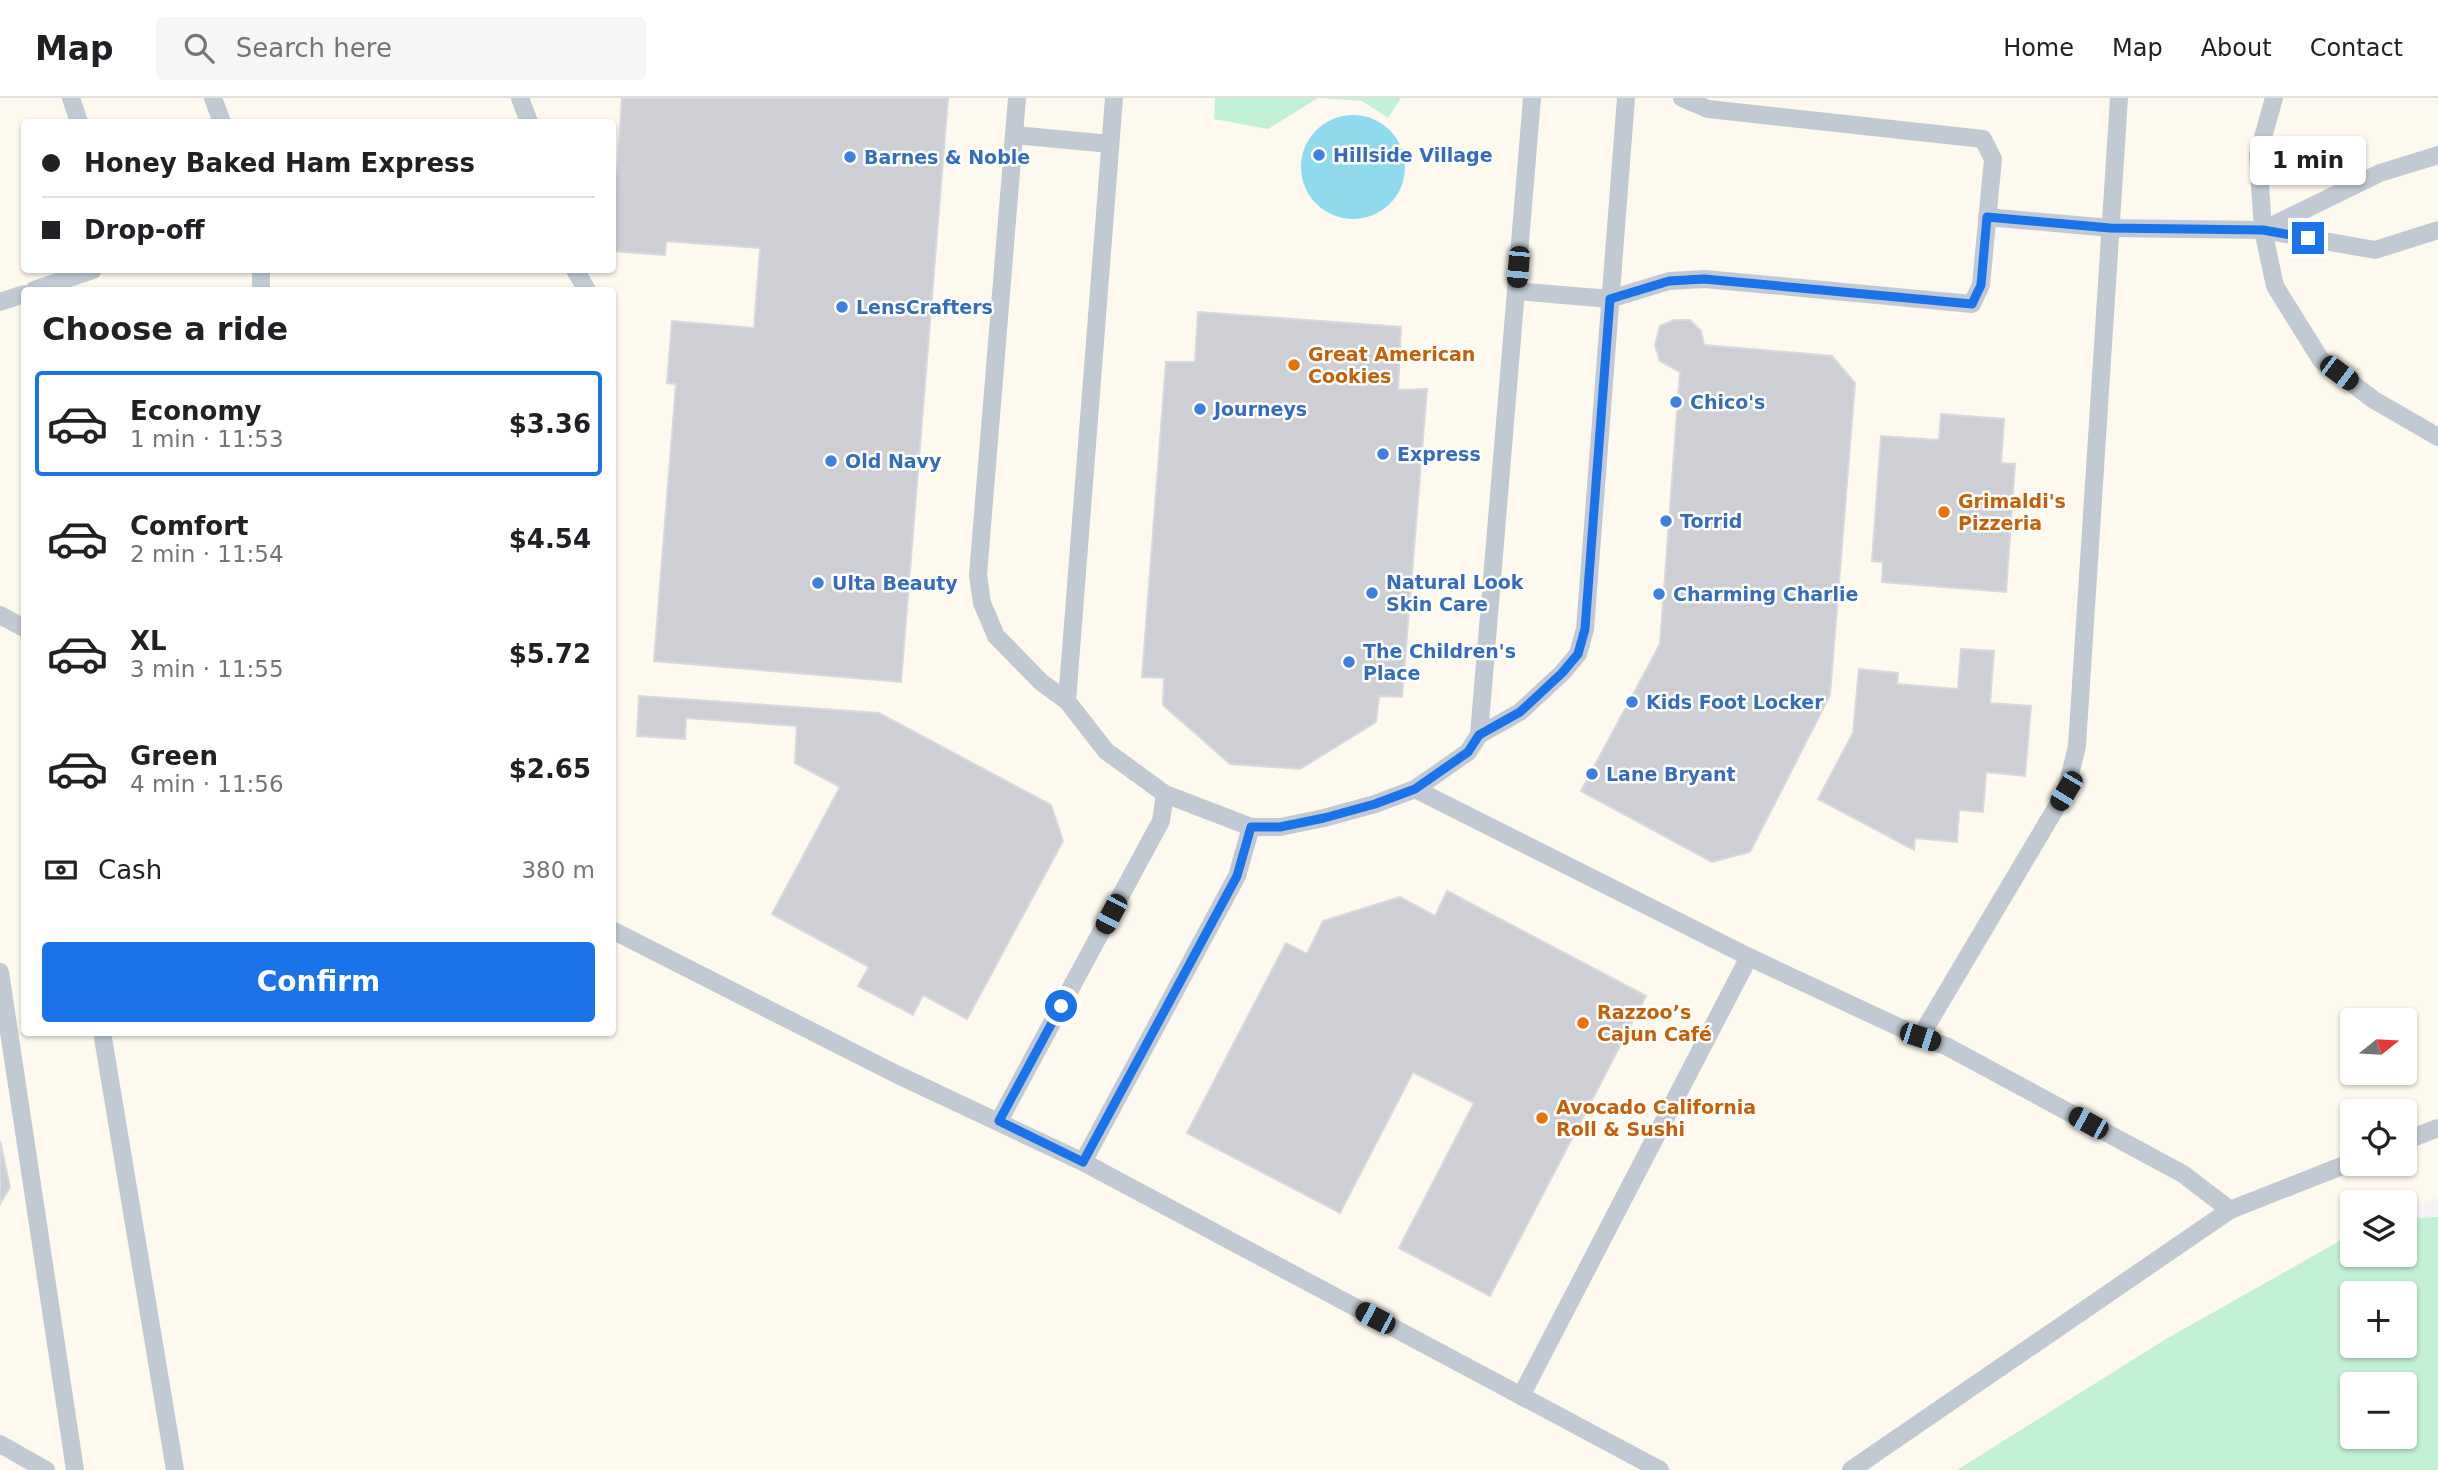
<!DOCTYPE html>
<html lang="en">
<head>
<meta charset="utf-8">
<style>
	body { margin:0; font-family:"DejaVu Sans",sans-serif; background:#f6f6f6; color:#202124; height:100vh; display:flex; flex-direction:column; font-size:26px; white-space:nowrap }
	* { box-sizing:border-box; margin:0 }
	p { font-size:23px; color:#757577 }
	.icon { flex:none; width:38px; height:38px; fill:none; stroke:currentColor; stroke-width:2; stroke-linecap:round; stroke-linejoin:round }
	.map { position:relative; flex:1; overflow:hidden }
	.sheet { position:absolute; left:21px; top:189px; width:595px; height:749px; display:flex; flex-direction:column; background:#fff; border-radius:7px; box-shadow:0 2px 5px #0004 }
	.sheet>* { flex:none }
	.top-card { position:absolute; left:21px; top:21px; width:595px; height:154px; border-radius:7px; box-shadow:0 2px 5px #0004; display:grid; align-content:center; height:154px; padding:0 21px; background:#fff }
	.needle { width:46px; rotate:72deg }
	.fabs { position:absolute; left:2340px; top:910px; display:grid; gap:14px }
	.fabs a { display:grid; place-items:center; width:77px; height:77px; border-radius:7px; background:#fff; box-shadow:0 2px 5px #0004; font-size:35px }
	.end { position:absolute; width:32px; height:32px; margin:-16px; border:9px solid #1a73e8; background:#fff; box-shadow:0 0 0 4px #fff }
	.from { border-radius:50% }
	.bubble { position:absolute; height:49px; border-radius:7px; background:#fff; box-shadow:0 2px 5px #0004; font-size:23px; font-weight:600; line-height:49px; text-align:center }
	.car { position:absolute; width:21px; height:42px; margin:-21px -10px; border-radius:9px; box-shadow:0 0 5px 2px #0007; background:linear-gradient(#222 24%,#8ab4d8 0 40%,#222 0 76%,#8ab4d8 0 86%,#222 0) }
	.top-card b { display:flex; align-items:center; gap:24px; height:66px; font-size:26px }
	.top-card b+b { border-top:2px solid #e0e0e0 }
	.top-card i { width:18px; height:18px; background:#202124 }
	ul { padding:0; list-style:none }
	li { display:flex; align-items:center; gap:21px; height:105px; margin:0 14px 10px; padding:0 7px; border:4px solid transparent; border-radius:7px }
	li div { flex:1 }
	li b { display:block; font-size:26px }
	li em { font-style:normal; font-weight:600 }
	li.selected { border-color:#1a73e8 }
	li>.icon { width:63px; height:63px; stroke-width:1.5 }
	h2 { padding:0 21px; font-size:32px; line-height:84px }
	.pay { display:flex; align-items:center; gap:18px; height:77px; padding:0 21px; font-size:26px }
	.pay p { margin-inline-start:auto }
	.cta { display:flex; gap:14px; margin-top:auto; padding:14px 21px }
	.cta a { flex:1; height:80px; border-radius:7px; background:#1a73e8; color:#fff; font-size:28px; font-weight:600; line-height:80px; text-align:center }
	header { display:flex; align-items:center; gap:42px; box-sizing:border-box; height:98px; padding:0 35px; background:#fff; border-bottom:2px solid #e0e0e0 }
	header strong { font-size:33px }
	nav { display:flex; gap:38px; margin-inline-start:auto; font-size:24px }
	.search { width:490px; height:63px; background:#f6f6f6; display:flex; align-items:center; gap:18px; box-sizing:border-box; padding:0 24px; border-radius:7px; color:#757577; font-size:26px }
	.map>svg:first-child { display:block }
</style>
</head>
<body>
<header>
<strong>Map</strong>
<div class="search"><svg class="icon" aria-label="search" viewBox="0 0 24 24"><circle cx="10" cy="10" r="6"/><path d="M15 15l6 6"/></svg>Search here</div>
<nav><a>Home</a><a>Map</a><a>About</a><a>Contact</a></nav>
</header>
<div class="map">
<svg width="2438" height="1372" viewBox="0 0 2438 1372">
	<rect width="100%" height="100%" fill="#f5f3f3"/>
	<path fill="#fdf9ef" fill-rule="evenodd" d="M0,0H2438V1100L2405,1112L2404,1104H2352V1136L2166,1241L1957,1372H0ZM24,24H612V172H24ZM24,192H612V934H24ZM2352,922H2404V975H2352ZM2352,1013H2404V1066H2352Z"/>
	<g fill="#c3f1d5" fill-rule="evenodd">
		<polygon points="1215,0 1318,0 1268,31 1214,21"/>
		<polygon points="1320,0 1401,0 1388,20 1362,3"/>
		<path d="M2438,1119V1372H1957L2166,1241L2352,1136V1157H2404L2405,1121ZM2352,1195H2404V1248H2352ZM2352,1286H2404V1339H2352Z"/>
	</g>
	<circle fill="#90daee" cx="1353" cy="69" r="52"/>
	<g fill="#cdcfd5" stroke="#d7d9de" stroke-width="2">
		<polygon points="622,0 948,0 901,584 654,563 676,286 667,285 672,223 754,230 760,150 666,143 665,157 612,153"/>
		<polygon points="1198,214 1401,229 1398,292 1427,291 1402,599 1379,598 1376,624 1300,671 1230,666 1163,607 1164,580 1142,579 1166,264 1195,264"/>
		<polygon points="1674,222 1690,222 1701,233 1704,247 1832,258 1855,285 1830,597 1750,754 1712,764 1581,693 1660,546 1680,274 1660,263 1655,247 1660,228"/>
		<polygon points="1941,316 2004,321 2001,365 2015,366 2006,494 1882,484 1883,464 1872,463 1881,338 1939,342"/>
		<polygon points="1961,551 1994,553 1990,605 2031,608 2025,678 1986,674 1983,714 1959,712 1957,744 1915,740 1914,752 1818,701 1853,635 1859,571 1898,575 1897,586 1958,591"/>
		<polygon points="639,598 879,615 1051,707 1063,743 967,921 923,897 913,917 858,888 869,869 772,816 840,689 795,665 797,628 686,620 685,641 637,638"/>
		<polygon points="1447,793 1646,898 1490,1198 1399,1150 1474,1005 1413,974 1340,1115 1187,1035 1286,845 1307,856 1323,823 1400,799 1435,818"/>
		<polygon points="0,1043 10,1089 0,1106"/>
	</g>
	<g fill="none" stroke-linecap="round" stroke-linejoin="round">
		<g stroke="#c1cad2" stroke-width="18">
			<polyline points="71,0 79,24"/>
			<polyline points="213,0 222,24"/>
			<polyline points="520,0 529,24"/>
			<polyline points="1017,0 978,477 982,505 996,538 1041,584 1067,603 1106,653 1165,696 1251,729 1280,729 1324,720 1375,706 1415,691 1468,654 1479,637 1520,614 1562,575 1578,556 1585,531 1626,0"/>
			<polyline points="2274,0 2258,57 2263,132 2275,188 2321,262 2374,302 2438,339"/>
			<polyline points="1015,37 1110,46"/>
			<polyline points="1987,119 2110,130 2263,132 2375,152 2438,132"/>
			<polyline points="2263,132 2380,75 2438,57"/>
			<polyline points="261,172 261,192"/>
			<polyline points="575,172 587,192"/>
			<polyline points="34,192 93,172"/>
			<polyline points="1516,193 1610,201 1669,183 1705,181 1972,206 1981,187 1993,61 1983,41 1708,11 1682,0"/>
			<polyline points="0,204 24,196"/>
			<polyline points="0,517 24,530"/>
			<polyline points="1067,603 1114,0"/>
			<polyline points="1479,637 1532,0"/>
			<polyline points="1415,691 1749,859 1920,939 1946,948 2183,1076 2230,1112"/>
			<polyline points="612,832 896,976 1083,1064 1660,1372"/>
			<polyline points="0,874 75,1372"/>
			<polyline points="102,934 175,1372"/>
			<polyline points="1920,939 2066,693 2077,648 2119,0"/>
			<polyline points="999,1023 1161,723 1165,696"/>
			<polyline points="2404,1043 2438,1030"/>
			<polyline points="1083,1064 1237,778 1251,729"/>
			<polyline points="1521,1298 1749,859"/>
			<polyline points="0,1346 46,1372"/>
			<polyline points="1851,1372 2230,1112 2352,1064"/>
		</g>
	</g>
	<g fill="none" stroke-linecap="round" stroke-linejoin="round">
		<polyline stroke="#1a73e8" stroke-width="9" points="1061,908 999,1023 1083,1064 1237,778 1251,729 1280,729 1324,720 1375,706 1415,691 1468,654 1479,637 1520,614 1562,575 1578,556 1585,531 1610,201 1669,183 1704,181 1972,206 1981,187 1987,119 2110,130 2263,132 2308,140"/>
	</g>
	<g fill="#3f7fe0" stroke="#fff" stroke-width="2.5">
		<circle cx="1319" cy="57" r="7"/>
		<circle cx="850" cy="59" r="7"/>
		<circle cx="842" cy="209" r="7"/>
		<circle cx="1676" cy="304" r="7"/>
		<circle cx="1200" cy="311" r="7"/>
		<circle cx="1383" cy="356" r="7"/>
		<circle cx="831" cy="363" r="7"/>
		<circle cx="1666" cy="423" r="7"/>
		<circle cx="818" cy="485" r="7"/>
		<circle cx="1372" cy="495" r="7"/>
		<circle cx="1659" cy="496" r="7"/>
		<circle cx="1349" cy="564" r="7"/>
		<circle cx="1632" cy="604" r="7"/>
		<circle cx="1592" cy="676" r="7"/>
	</g>
	<g fill="#e8710a" stroke="#fff" stroke-width="2.5">
		<circle cx="1294" cy="267" r="7"/>
		<circle cx="1944" cy="414" r="7"/>
		<circle cx="1583" cy="925" r="7"/>
		<circle cx="1542" cy="1020" r="7"/>
	</g>
	<g text-anchor="middle" dominant-baseline="central" stroke-width="5" stroke-linejoin="round" paint-order="stroke">
		<g font-size="19" font-weight="bold" fill="#366cbe" stroke="#fff" text-anchor="start">
			<text x="1333" y="57">Hillside Village</text>
			<text x="864" y="59">Barnes &amp; Noble</text>
			<text x="856" y="209">LensCrafters</text>
			<text x="1690" y="304">Chico's</text>
			<text x="1214" y="311">Journeys</text>
			<text x="1397" y="356">Express</text>
			<text x="845" y="363">Old Navy</text>
			<text x="1680" y="423">Torrid</text>
			<text x="1386" y="484">Natural Look<tspan x="1386" dy="22">Skin Care</tspan></text>
			<text x="832" y="485">Ulta Beauty</text>
			<text x="1673" y="496">Charming Charlie</text>
			<text x="1363" y="553">The Children's<tspan x="1363" dy="22">Place</tspan></text>
			<text x="1646" y="604">Kids Foot Locker</text>
			<text x="1606" y="676">Lane Bryant</text>
		</g>
		<g font-size="19" font-weight="bold" fill="#c56008" stroke="#fff" text-anchor="start">
			<text x="1308" y="256">Great American<tspan x="1308" dy="22">Cookies</tspan></text>
			<text x="1958" y="403">Grimaldi's<tspan x="1958" dy="22">Pizzeria</tspan></text>
			<text x="1597" y="914">Razzoo’s<tspan x="1597" dy="22">Cajun Café</tspan></text>
			<text x="1556" y="1009">Avocado California<tspan x="1556" dy="22">Roll &amp; Sushi</tspan></text>
		</g>
	</g>
</svg>
<div class="fabs">
<a><svg class="needle" viewBox="-14 -14 28 28"><path d="M0-13l5 13h-10z" fill="#e53935"/><path d="M0 13l5-13h-10z" fill="#757577"/></svg></a>
<a><svg class="icon" aria-label="locate" viewBox="0 0 24 24"><circle cx="12" cy="12" r="6"/><path d="M12 2v4M12 18v4M2 12h4M18 12h4"/></svg></a>
<a><svg class="icon" aria-label="layers" viewBox="0 0 24 24"><path d="M12 4l9 5-9 5-9-5zM3 14l9 5 9-5"/></svg></a>
<a>+</a>
<a>−</a>
</div>
<i class="end from" style="left:1061px;top:908px"></i>
<i class="end" style="left:2308px;top:140px"></i>
<div class="bubble" style="left:2250px;top:38px;width:116px">1 min</div>
<i class="car" style="left:1518px;top:169px;rotate:185deg"></i>
<i class="car" style="left:2339px;top:275px;rotate:127deg"></i>
<i class="car" style="left:2066px;top:693px;rotate:211deg"></i>
<i class="car" style="left:1111px;top:816px;rotate:208deg"></i>
<i class="car" style="left:1920px;top:939px;rotate:108deg"></i>
<i class="car" style="left:2088px;top:1025px;rotate:299deg"></i>
<i class="car" style="left:1375px;top:1220px;rotate:298deg"></i>
<div class="top-card">
<b><i class="from"></i>Honey Baked Ham Express</b>
<b><i></i>Drop-off</b>
</div>
<section class="sheet">
<h2>Choose a ride</h2>
<ul>
<li class="selected"><svg class="icon" aria-label="car" viewBox="0 0 24 24"><path d="M5 17H2v-5l4-1 3-4h7l3 4 3 1v5h-3M9 17h6M6 11h13"/><circle cx="7" cy="17" r="2"/><circle cx="17" cy="17" r="2"/></svg><div><b>Economy</b><p>1 min · 11:53</p></div><em>$3.36</em></li>
<li><svg class="icon" aria-label="car" viewBox="0 0 24 24"><path d="M5 17H2v-5l4-1 3-4h7l3 4 3 1v5h-3M9 17h6M6 11h13"/><circle cx="7" cy="17" r="2"/><circle cx="17" cy="17" r="2"/></svg><div><b>Comfort</b><p>2 min · 11:54</p></div><em>$4.54</em></li>
<li><svg class="icon" aria-label="car" viewBox="0 0 24 24"><path d="M5 17H2v-5l4-1 3-4h7l3 4 3 1v5h-3M9 17h6M6 11h13"/><circle cx="7" cy="17" r="2"/><circle cx="17" cy="17" r="2"/></svg><div><b>XL</b><p>3 min · 11:55</p></div><em>$5.72</em></li>
<li><svg class="icon" aria-label="car" viewBox="0 0 24 24"><path d="M5 17H2v-5l4-1 3-4h7l3 4 3 1v5h-3M9 17h6M6 11h13"/><circle cx="7" cy="17" r="2"/><circle cx="17" cy="17" r="2"/></svg><div><b>Green</b><p>4 min · 11:56</p></div><em>$2.65</em></li>
</ul>
<div class="pay"><svg class="icon" aria-label="cash" viewBox="0 0 24 24"><path d="M3 7h18v10H3z"/><circle cx="12" cy="12" r="2"/></svg>Cash<p>380 m</p></div>
<div class="cta"><a>Confirm</a></div>
</section>
</div>
</body>
</html>
